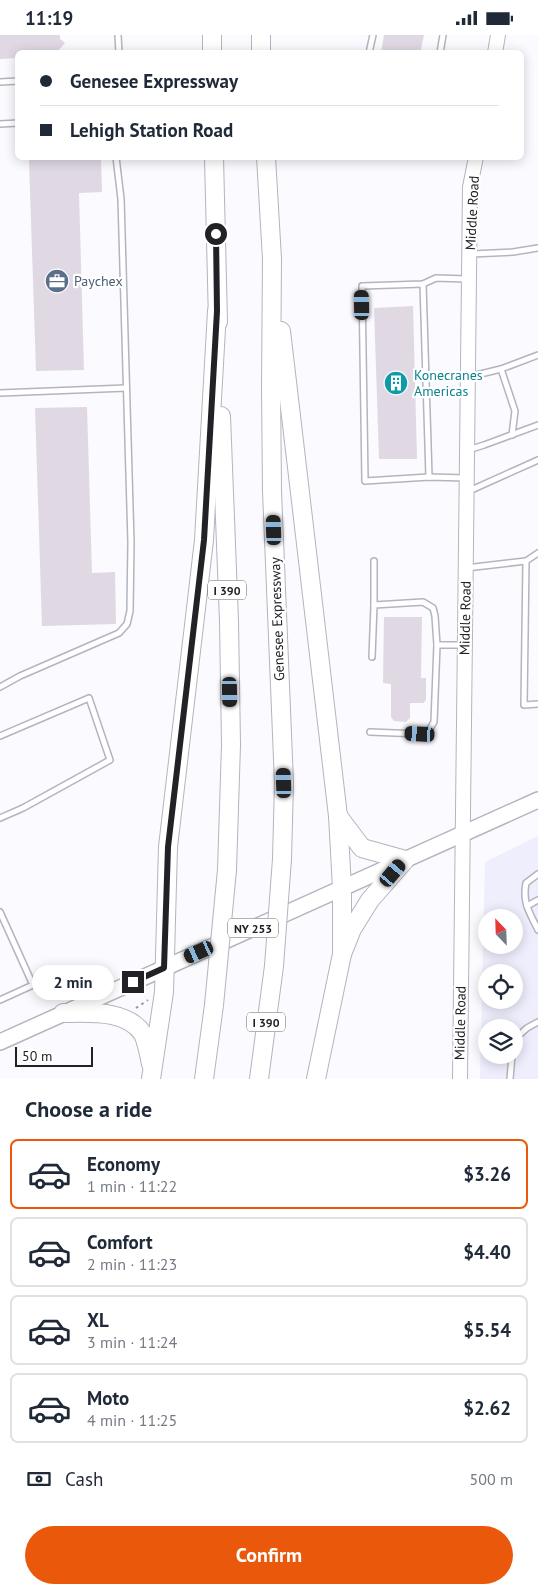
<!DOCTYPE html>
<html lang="en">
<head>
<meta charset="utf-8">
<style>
	body { margin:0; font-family:"PT Sans",sans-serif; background:#f6f6f7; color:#1f2937; height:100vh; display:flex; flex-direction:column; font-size:19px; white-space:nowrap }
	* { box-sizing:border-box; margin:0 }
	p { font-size:16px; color:#747a83 }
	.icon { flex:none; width:28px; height:28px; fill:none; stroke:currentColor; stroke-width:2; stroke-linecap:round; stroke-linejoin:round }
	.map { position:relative; height:1044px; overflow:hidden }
	.panel { display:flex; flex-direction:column; background:#fff; flex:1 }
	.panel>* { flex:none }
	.guide { position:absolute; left:15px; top:15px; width:509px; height:110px; border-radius:8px; box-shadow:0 2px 12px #0003; display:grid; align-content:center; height:110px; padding:0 25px; background:#fff }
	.needle { width:32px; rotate:337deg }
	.buttons { position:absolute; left:478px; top:874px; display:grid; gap:10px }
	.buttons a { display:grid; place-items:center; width:45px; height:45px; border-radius:50%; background:#fff; box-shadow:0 2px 12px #0003; font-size:25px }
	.scale { position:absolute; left:15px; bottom:12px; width:78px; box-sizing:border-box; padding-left:5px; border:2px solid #222226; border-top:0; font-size:14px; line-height:18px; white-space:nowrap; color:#222226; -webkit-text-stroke:4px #fff; paint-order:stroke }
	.end { position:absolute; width:22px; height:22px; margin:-11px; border:6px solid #222226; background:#fff; box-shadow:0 0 0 2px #fff }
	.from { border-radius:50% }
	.bubble { position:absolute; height:35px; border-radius:18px; background:#fff; box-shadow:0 2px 12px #0003; font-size:16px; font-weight:700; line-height:35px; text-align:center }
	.car { position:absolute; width:15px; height:30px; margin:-15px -8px; border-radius:6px; box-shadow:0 0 4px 1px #0007; background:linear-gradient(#222 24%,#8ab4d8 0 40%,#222 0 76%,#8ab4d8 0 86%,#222 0) }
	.guide b { display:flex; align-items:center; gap:18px; height:48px; font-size:19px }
	.guide b+b { border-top:1px solid #e0e1e3 }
	.guide i { width:12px; height:12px; background:#1f2937 }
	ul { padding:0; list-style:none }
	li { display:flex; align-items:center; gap:15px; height:70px; margin:0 10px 8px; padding:0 15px; border:2px solid #e0e1e3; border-radius:8px }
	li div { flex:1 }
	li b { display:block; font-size:19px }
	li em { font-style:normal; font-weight:700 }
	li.current { border-color:#ea580c }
	li>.icon { width:45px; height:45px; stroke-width:1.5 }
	h2 { padding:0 25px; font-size:22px; line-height:60px }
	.pay { display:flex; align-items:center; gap:12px; height:55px; padding:0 25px; font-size:19px }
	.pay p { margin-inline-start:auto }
	.cta { display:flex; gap:10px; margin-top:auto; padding:10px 25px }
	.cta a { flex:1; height:58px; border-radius:30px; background:#ea580c; color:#fff; font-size:20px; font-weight:700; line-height:58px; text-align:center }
	.status { display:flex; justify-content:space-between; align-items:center; height:35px; padding:0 25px; background:#fff; direction:ltr }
	.status svg { height:14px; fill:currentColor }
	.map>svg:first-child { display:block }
</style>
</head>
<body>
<div class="status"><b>11:19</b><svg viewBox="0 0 49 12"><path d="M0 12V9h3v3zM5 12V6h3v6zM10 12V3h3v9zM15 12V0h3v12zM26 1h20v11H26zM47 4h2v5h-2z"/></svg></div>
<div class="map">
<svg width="538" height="1044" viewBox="0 0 538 1044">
	<rect width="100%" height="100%" fill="#fafaff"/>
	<path fill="#eeeefd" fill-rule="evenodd" d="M538,801V1044H480L485,827ZM486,882H514V910H486ZM486,938H514V965H486ZM486,992H514V1020H486Z"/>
	<g fill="#e0d9e4">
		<polygon points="0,0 60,0 60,4 65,8 56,18 18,18 18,23 0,24"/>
		<polygon points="384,0 424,0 420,18 381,18"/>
		<polygon points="33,122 101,122 102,157 79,158 84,335 36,336 29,126"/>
		<polygon points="413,271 417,424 379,424 374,273"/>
		<polygon points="87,372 92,538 115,537 116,589 42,591 35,373"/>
		<polygon points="384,582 422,582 421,643 426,643 426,665 423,668 410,668 410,683 406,687 394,686 391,682 391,649 383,648"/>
	</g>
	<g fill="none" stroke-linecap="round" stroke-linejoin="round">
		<g stroke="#b4b4bf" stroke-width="8">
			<g id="lane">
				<polyline points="118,0 119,18"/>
				<polyline points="369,18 373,0"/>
				<polyline points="440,18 443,0"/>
				<polyline points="0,47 18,46"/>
				<polyline points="0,89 18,88"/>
				<polyline points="471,219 513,217 538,213"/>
				<polyline points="423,249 429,442"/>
				<polyline points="501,334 515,376 512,400"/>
				<polyline points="468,342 501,334 538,320"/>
				<polyline points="0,358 126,353"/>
				<polyline points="468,415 484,410 538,390"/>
				<polyline points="466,443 429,442 365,446 362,251 423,249 436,243 467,244"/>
				<polyline points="469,456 538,425"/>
				<polyline points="374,526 374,570"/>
				<polyline points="526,526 524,670 538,669"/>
				<polyline points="466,533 526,526 538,518"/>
				<polyline points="372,622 374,570 423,567 433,573 435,581 437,610"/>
				<polyline points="0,652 20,641 119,598 127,589 130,576 131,507 121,164 116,122"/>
				<polyline points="370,697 420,699 428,697 434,687 437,610 464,610"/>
				<polyline points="0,701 89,663 110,725 23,773 0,783"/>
				<path d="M538,839L526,848C522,868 530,878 538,895"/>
				<polyline points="527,871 538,865"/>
				<polyline points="0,877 33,950 0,965"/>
				<polyline points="514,1014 517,1002 527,993 538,987"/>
				<polyline points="510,1044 512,1020"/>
			</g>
		</g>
		<g stroke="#b4b4bf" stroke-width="16">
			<g id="secondary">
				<polyline points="495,18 498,0"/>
				<polyline points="460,1044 470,152 476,122"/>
			</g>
		</g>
		<g stroke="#b4b4bf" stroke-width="18">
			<polyline id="primary" points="0,1007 538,765"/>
		</g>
		<g stroke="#b4b4bf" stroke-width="20">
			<g id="highway">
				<polyline points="212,0 212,18"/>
				<polyline points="261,0 261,18"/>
				<polyline points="214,122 218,287"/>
				<polyline points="266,122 272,224 271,352 272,456 284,748 282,824"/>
				<polyline points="281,296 338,781 342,853 342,919"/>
				<polyline points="221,381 229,586 231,710 227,835"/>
				<path d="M63,978C88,978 127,974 143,999C147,1007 149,1020 151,1029"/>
				<polyline points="151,1044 164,957 168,812 204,505 217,276"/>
				<polyline points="204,1044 214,970"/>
				<polyline points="259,1044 274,931"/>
				<polyline points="316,1044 342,919 352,894 370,865 405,825 362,813 338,781"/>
			</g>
		</g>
		<polyline stroke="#939398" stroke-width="2" stroke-dasharray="2.5 4" stroke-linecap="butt" points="136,973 148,965"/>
		<use href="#lane" stroke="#fff" stroke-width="5"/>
		<use href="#secondary" stroke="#fff" stroke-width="14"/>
		<use href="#primary" stroke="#fff" stroke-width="15"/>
		<use href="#highway" stroke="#fff" stroke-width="18"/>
		<g stroke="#b4b4bf" stroke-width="20" stroke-linecap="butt">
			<g id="highway-bridge">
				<polyline points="274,931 282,824"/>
				<polyline points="214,970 227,835"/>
			</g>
		</g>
		<use href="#highway-bridge" stroke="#fff" stroke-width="18"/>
	</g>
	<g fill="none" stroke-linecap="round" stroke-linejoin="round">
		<polyline stroke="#222226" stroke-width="6" points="133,947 164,933 168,812 204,505 217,276 216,199"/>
	</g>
	<defs>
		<g id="office-disc" transform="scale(1.25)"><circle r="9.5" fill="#5c6f8a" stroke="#fff"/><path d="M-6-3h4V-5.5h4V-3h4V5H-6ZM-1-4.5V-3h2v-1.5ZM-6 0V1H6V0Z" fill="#fff"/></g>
		<g id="building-disc" transform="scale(1.25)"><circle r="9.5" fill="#0f9aa8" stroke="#fff"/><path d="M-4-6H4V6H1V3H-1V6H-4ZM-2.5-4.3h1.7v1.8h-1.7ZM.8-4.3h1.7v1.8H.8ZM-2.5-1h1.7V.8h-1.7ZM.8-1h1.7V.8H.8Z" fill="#fff"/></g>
	</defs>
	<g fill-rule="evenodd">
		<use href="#office-disc" x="57" y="246"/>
		<use href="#building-disc" x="396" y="348"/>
	</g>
	<g text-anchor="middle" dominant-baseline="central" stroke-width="4.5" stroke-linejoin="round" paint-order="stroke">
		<g fill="#fff" stroke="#646467" stroke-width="1">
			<rect x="208" y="545.5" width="38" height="19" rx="4"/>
			<rect x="228" y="883.5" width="50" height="19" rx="4"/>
			<rect x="247" y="977.5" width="38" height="19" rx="4"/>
		</g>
		<g font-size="12" font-weight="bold" fill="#222226">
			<text x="227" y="555">I 390</text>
			<text x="253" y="893">NY 253</text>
			<text x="266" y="987">I 390</text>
		</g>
		<g font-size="14" fill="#222226" stroke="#fff">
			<text transform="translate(472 178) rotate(-87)">Middle Road</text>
			<text transform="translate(465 583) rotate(-89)">Middle Road</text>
			<text transform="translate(277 584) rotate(-92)">Genesee Expressway</text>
			<text transform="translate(460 988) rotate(-89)">Middle Road</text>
		</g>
		<g font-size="14" fill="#4e5e75" stroke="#fff" text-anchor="start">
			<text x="74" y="246">Paychex</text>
		</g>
		<g font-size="14" fill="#0d838f" stroke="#fff" text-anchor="start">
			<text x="414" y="340">Konecranes<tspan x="414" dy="16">Americas</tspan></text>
		</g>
	</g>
</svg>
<div class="buttons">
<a><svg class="needle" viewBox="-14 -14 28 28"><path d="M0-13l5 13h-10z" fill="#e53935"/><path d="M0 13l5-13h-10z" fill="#747a83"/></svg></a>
<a><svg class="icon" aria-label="locate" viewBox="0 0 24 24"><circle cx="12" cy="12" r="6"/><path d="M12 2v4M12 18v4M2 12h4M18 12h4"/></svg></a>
<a><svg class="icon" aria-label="layers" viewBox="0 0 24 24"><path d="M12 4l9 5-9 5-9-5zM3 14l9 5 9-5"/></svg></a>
</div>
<div class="scale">50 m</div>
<i class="end from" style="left:216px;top:199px"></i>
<i class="end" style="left:133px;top:947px"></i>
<div class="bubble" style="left:32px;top:930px;width:82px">2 min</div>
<i class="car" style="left:362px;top:270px;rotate:359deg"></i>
<i class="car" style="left:274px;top:495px;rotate:358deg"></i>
<i class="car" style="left:230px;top:657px;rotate:179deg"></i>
<i class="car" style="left:420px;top:699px;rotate:273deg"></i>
<i class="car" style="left:284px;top:748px;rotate:358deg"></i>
<i class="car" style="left:393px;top:838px;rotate:40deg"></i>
<i class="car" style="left:199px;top:917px;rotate:246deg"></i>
<div class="guide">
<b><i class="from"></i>Genesee Expressway</b>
<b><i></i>Lehigh Station Road</b>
</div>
</div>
<section class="panel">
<h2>Choose a ride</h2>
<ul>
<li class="current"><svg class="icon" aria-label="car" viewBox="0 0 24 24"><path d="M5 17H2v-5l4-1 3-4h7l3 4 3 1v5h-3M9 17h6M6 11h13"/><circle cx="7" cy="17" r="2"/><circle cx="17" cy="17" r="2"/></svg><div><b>Economy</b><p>1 min · 11:22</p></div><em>$3.26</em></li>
<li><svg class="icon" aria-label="car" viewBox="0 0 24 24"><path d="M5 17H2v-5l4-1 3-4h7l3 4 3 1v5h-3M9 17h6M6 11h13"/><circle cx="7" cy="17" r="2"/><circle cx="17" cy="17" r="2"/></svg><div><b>Comfort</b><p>2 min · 11:23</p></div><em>$4.40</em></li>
<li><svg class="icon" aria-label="car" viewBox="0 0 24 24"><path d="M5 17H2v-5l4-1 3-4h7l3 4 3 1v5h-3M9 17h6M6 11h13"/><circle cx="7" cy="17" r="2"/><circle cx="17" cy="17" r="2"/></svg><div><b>XL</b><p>3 min · 11:24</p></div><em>$5.54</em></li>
<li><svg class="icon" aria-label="car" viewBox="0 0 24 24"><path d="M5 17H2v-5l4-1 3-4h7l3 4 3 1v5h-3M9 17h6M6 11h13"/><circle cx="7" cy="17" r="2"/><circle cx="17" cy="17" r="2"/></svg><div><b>Moto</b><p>4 min · 11:25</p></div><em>$2.62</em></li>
</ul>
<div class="pay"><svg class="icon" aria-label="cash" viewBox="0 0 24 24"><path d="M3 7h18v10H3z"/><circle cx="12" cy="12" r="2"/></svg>Cash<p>500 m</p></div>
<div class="cta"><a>Confirm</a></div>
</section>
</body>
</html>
